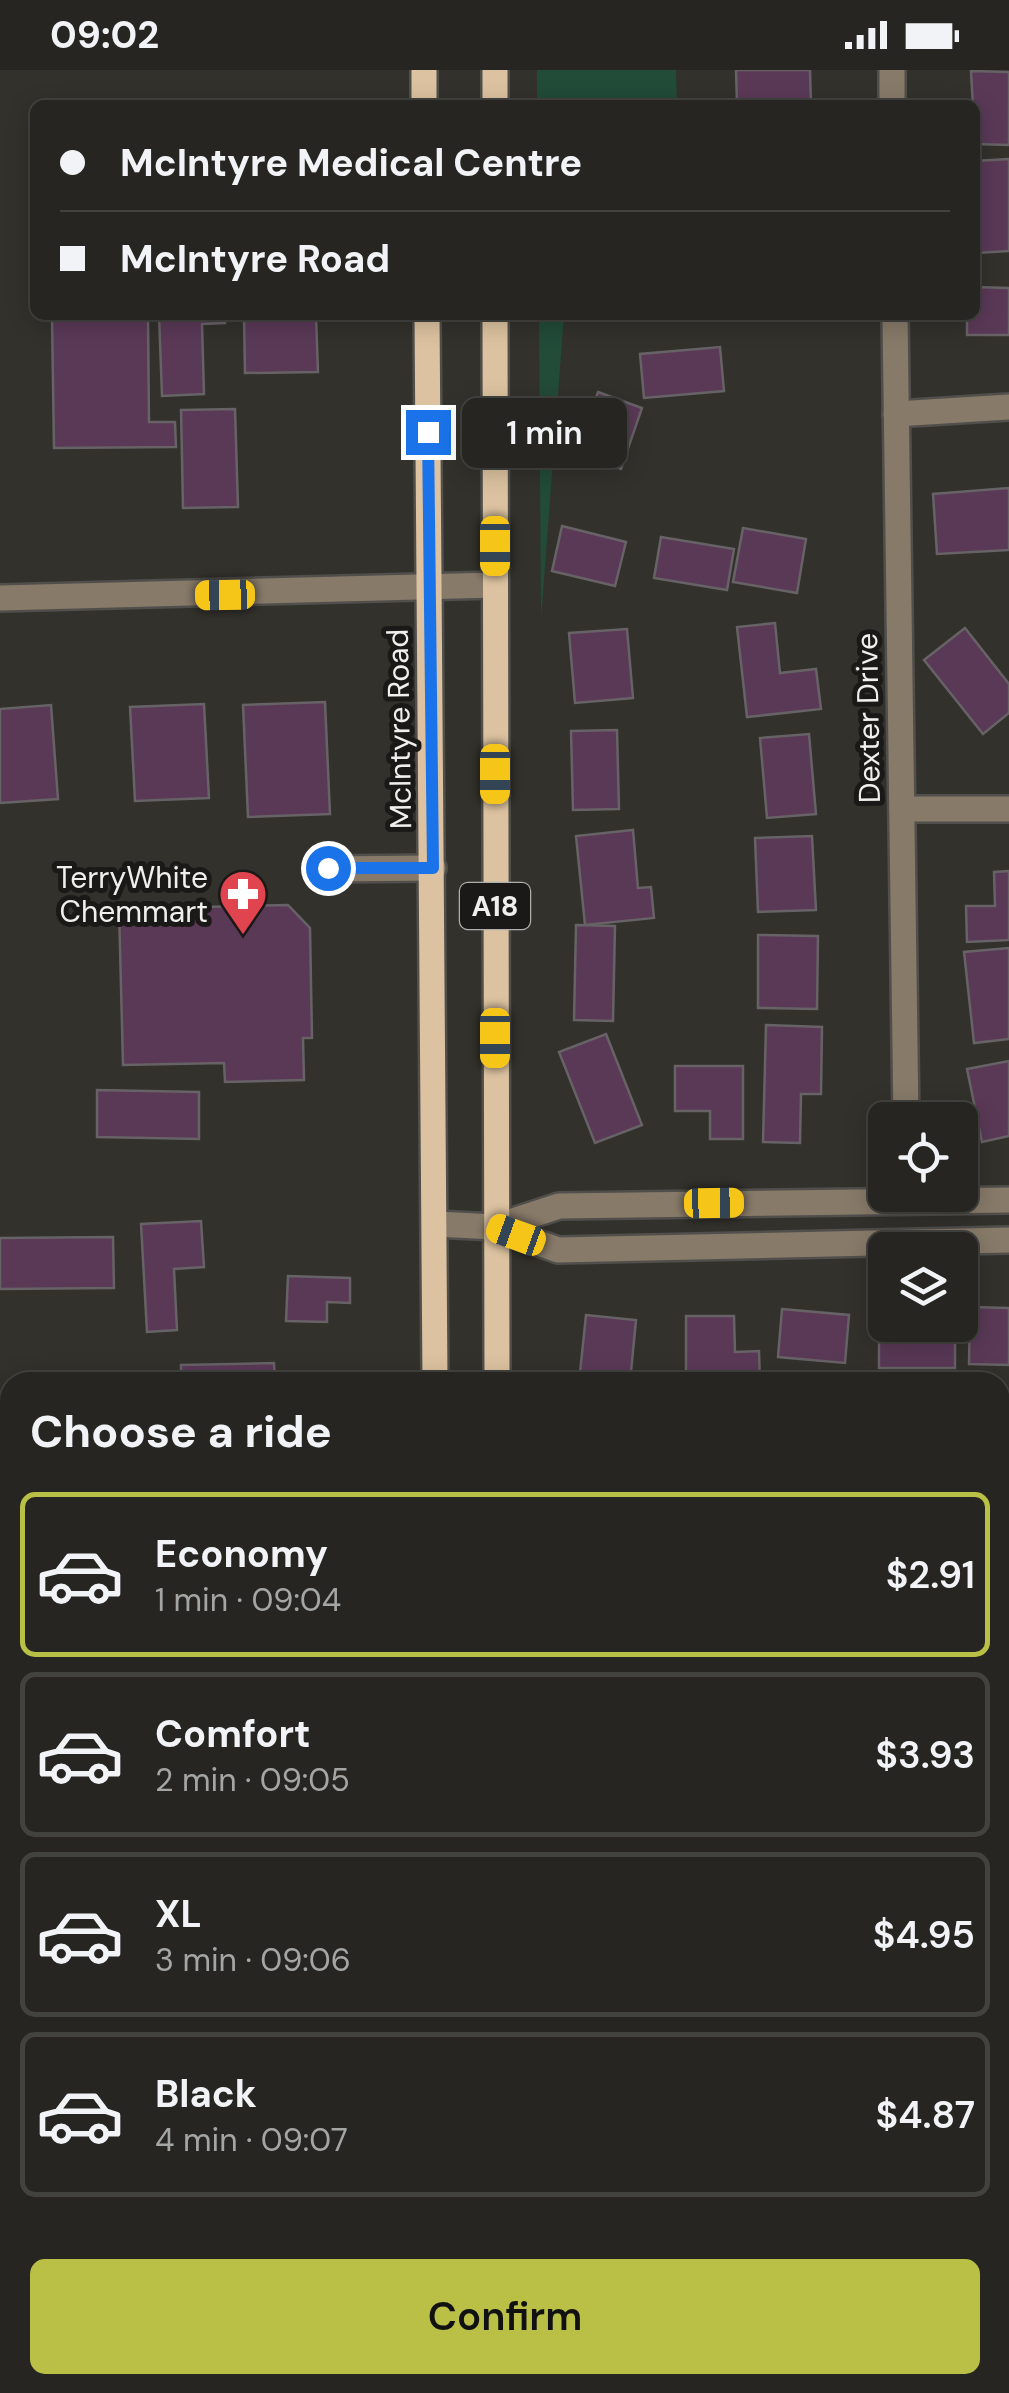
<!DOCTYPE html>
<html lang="en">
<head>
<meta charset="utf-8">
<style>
	body { margin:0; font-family:"DM Sans",sans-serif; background:#2e2d2a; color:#f1f3f6; height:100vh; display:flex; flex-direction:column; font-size:38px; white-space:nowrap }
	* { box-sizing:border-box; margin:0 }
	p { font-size:32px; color:#a4a5a5 }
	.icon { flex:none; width:55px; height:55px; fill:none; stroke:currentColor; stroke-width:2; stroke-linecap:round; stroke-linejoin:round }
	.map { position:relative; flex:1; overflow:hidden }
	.side { position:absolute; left:0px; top:1302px; width:1010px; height:1022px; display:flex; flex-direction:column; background:#262521; border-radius:30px 30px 0 0; box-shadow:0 5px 25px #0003,0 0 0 2px #42423f }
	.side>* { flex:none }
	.hud { position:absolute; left:30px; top:30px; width:950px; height:220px; border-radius:15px; box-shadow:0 5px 25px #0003,0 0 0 2px #42423f; display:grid; align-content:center; height:220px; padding:0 30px; background:#262521 }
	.fabs { position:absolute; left:868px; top:1032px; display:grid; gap:20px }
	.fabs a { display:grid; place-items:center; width:110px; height:110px; border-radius:15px; background:#262521; box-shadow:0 5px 25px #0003,0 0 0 2px #42423f; font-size:50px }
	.end { position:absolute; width:45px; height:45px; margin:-22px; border:12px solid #1a73e8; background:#fff; box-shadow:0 0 0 5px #fff }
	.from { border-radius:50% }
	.bubble { position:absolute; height:70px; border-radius:15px; background:#262521; box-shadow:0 5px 25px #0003,0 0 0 2px #42423f; font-size:32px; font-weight:600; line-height:70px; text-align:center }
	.car { position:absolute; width:30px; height:60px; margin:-30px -15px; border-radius:12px; box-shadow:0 0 8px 2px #0007; background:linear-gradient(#f5c518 24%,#345 0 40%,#f5c518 0 76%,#345 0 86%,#f5c518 0) }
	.hud b { display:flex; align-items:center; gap:35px; height:95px; font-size:38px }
	.hud b+b { border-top:2px solid #42423f }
	.hud i { width:25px; height:25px; background:#f1f3f6 }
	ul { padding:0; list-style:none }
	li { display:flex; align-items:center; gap:30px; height:165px; margin:0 20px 15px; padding:0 10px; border:5px solid #42423f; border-radius:15px }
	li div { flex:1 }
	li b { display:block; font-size:38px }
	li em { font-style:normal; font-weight:600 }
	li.selected { border-color:#bac045 }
	li>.icon { width:90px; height:90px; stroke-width:1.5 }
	h2 { padding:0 30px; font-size:45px; line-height:120px }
	.action { display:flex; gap:20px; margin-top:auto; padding:20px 30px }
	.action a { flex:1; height:115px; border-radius:15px; background:#bac045; color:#111; font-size:40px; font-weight:600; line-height:115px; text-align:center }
	.status { display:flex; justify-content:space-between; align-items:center; height:70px; padding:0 50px; background:#262521; direction:ltr }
	.status svg { height:28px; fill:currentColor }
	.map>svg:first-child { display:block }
</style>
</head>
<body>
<div class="status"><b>09:02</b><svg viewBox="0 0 49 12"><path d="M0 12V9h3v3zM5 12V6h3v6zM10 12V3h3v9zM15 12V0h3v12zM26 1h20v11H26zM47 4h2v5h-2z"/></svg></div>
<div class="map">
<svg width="1009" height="2323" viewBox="0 0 1009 2323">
	<rect width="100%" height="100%" fill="#32312c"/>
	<g fill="#224b38">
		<polygon points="537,0 676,0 677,35 537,35"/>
		<polygon points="539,245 564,245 541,550"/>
	</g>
	<g fill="#5a3957" stroke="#676266" stroke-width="2.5">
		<polygon points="736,0 810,0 811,35 737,35"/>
		<polygon points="971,1 1009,2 1009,75 975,74"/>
		<polygon points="1009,89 1009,181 977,183 975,91"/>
		<polygon points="975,217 1009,218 1009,265 967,265 967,245 975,245"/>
		<polygon points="159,245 225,245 225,253 202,254 204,324 162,326"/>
		<polygon points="244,245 316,245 318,302 245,303"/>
		<polygon points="148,247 149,352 175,352 176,377 54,378 52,248"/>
		<polygon points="720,277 724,321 644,328 640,284"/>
		<polygon points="598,322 642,338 621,399 576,384"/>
		<polygon points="235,339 238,437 183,438 181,340"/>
		<polygon points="1009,418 1009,480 937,484 933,424"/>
		<polygon points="562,456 626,472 615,516 552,501"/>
		<polygon points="743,458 806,469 797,523 733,512"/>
		<polygon points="661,467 734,479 727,520 654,508"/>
		<polygon points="775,553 780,603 816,599 821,639 747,647 737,557"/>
		<polygon points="965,558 1009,614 1009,643 983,664 924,590"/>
		<polygon points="627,559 633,628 575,633 569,563"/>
		<polygon points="325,632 330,744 248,747 243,635"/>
		<polygon points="204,634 209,728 135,731 130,637"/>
		<polygon points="51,635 58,729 0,733 0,639"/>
		<polygon points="617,660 619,739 573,740 571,661"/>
		<polygon points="809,664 816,744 767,748 760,668"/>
		<polygon points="633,760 638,818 651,817 654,848 585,855 576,766"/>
		<polygon points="812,766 816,840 758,842 755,768"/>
		<polygon points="1009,801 1009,870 967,872 966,836 995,836 994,802"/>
		<polygon points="288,835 310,858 312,968 303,968 304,1010 225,1012 224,993 123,995 119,839"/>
		<polygon points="576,855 615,856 613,951 574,950"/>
		<polygon points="758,865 818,866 817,939 758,938"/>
		<polygon points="1009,878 1009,969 974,973 964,882"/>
		<polygon points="766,955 822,957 821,1024 801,1024 800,1073 763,1072"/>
		<polygon points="606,964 642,1055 595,1073 559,982"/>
		<polygon points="1009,991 1009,1066 982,1072 967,999"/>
		<polygon points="675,996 743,996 743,1069 710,1069 710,1041 675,1041"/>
		<polygon points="97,1020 199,1022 199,1069 97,1067"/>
		<polygon points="201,1151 204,1197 174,1199 177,1260 147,1262 141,1154"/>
		<polygon points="113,1167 114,1218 0,1219 0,1168"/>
		<polygon points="288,1206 350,1208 350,1233 327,1232 327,1252 286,1251"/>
		<polygon points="970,1237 1009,1238 1009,1295 969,1294"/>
		<polygon points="782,1239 849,1245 845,1293 778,1287"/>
		<polygon points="879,1241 885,1241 885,1255 955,1255 955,1298 879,1298"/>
		<polygon points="586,1245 636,1250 630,1312 579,1312"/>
		<polygon points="686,1246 734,1246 735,1282 759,1281 760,1312 686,1312"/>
		<polygon points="274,1293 275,1312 181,1312 181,1295"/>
		<polygon points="1000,1418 1009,1420 1009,1474 1000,1473"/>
		<polygon points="1009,1652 1009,1700 1008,1700 1000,1655"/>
		<polygon points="1000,1710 1009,1711 1009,1800 1000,1799"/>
		<polygon points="1000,1814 1009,1814 1009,1884 1000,1885"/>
		<polygon points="1009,1958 1009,1996 1000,1996 1000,1959"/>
		<polygon points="1000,2009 1009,2009 1009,2085 1000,2086"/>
		<polygon points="1000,2128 1009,2128 1009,2181 1002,2182"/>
		<polygon points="1000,2204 1009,2204 1009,2276 1003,2277"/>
		<polygon points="567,2315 621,2315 622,2323 568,2323"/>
		<polygon points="801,2315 848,2315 849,2323 802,2323"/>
	</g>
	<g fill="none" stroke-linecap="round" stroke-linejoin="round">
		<g stroke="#504f4b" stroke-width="30">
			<g id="minor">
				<polyline points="892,0 892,35"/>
				<polyline points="895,245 906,1050"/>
				<polyline points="896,344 1009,337"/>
				<polyline points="0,528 495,515"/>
				<polyline points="902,739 1009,739"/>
				<polyline points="328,799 433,798"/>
				<polyline points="436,1154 495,1157 558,1180 1009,1170"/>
				<polyline points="495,1157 559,1136 1009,1130"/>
				<polyline points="1000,1573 1009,1573"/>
				<polyline points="0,1825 10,1825"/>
				<polyline points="0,2310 10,2323"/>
				<polyline points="931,2315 931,2323"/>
			</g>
		</g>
		<g stroke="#504f4b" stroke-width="30">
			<g id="major">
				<polyline points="424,0 424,35"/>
				<polyline points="495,0 495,35"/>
				<polyline points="427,245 435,1312"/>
				<polyline points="495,245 497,1312"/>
				<polyline points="426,2323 426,2315"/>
				<polyline points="485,2323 485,2315"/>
			</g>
		</g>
		<use href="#minor" stroke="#877a69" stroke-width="25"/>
		<use href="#major" stroke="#dcc2a0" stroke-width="25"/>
	</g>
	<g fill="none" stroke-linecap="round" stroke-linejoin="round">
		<polyline stroke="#1a73e8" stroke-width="12" points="328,798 433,798 428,362"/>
	</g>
	<defs>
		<g id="pharmacy-pin" transform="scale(2.5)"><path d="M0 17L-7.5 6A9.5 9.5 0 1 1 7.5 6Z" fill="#e0444e" stroke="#1a1917"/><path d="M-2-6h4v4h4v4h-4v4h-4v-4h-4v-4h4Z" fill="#fff"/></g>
	</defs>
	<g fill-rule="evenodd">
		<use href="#pharmacy-pin" x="243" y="824"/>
	</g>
	<g text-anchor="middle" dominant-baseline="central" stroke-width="10" stroke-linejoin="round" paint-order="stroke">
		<rect fill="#1a1917" stroke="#afafab" stroke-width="2.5" x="460" y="813" width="70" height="46" rx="8"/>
		<g font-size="28" font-weight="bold" fill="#efefeb">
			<text x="495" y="836">A18</text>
		</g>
		<g font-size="30" fill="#efefeb" stroke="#1a1917">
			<text transform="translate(868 648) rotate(-91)">Dexter Drive</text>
			<text transform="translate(399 659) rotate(-91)">McIntyre Road</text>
		</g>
		<g font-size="30" fill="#efefeb" stroke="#1a1917" text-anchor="end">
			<text x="208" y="807">TerryWhite<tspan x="208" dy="34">Chemmart</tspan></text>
		</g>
	</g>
</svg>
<div class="fabs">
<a><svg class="icon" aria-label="locate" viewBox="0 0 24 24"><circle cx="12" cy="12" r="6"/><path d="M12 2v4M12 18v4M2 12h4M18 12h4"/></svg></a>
<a><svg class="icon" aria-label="layers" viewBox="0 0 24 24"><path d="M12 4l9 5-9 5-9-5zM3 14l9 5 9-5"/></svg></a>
</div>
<i class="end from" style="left:328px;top:798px"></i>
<i class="end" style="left:428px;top:362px"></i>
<div class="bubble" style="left:462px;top:328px;width:165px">1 min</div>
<i class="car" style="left:495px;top:476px;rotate:180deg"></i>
<i class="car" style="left:225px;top:525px;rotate:269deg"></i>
<i class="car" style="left:495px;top:704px;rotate:180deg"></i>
<i class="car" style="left:495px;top:968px;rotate:180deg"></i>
<i class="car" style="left:714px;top:1133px;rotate:89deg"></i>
<i class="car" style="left:516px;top:1165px;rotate:290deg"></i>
<div class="hud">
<b><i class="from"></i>McIntyre Medical Centre</b>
<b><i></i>McIntyre Road</b>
</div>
<section class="side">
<h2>Choose a ride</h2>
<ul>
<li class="selected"><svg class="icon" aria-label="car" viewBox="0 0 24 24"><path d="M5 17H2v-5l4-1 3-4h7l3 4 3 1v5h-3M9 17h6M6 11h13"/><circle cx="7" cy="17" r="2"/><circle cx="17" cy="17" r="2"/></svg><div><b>Economy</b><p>1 min · 09:04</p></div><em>$2.91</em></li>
<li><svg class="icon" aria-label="car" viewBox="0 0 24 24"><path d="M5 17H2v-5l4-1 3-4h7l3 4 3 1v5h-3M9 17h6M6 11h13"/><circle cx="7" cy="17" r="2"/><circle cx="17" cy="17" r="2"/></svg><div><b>Comfort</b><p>2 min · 09:05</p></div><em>$3.93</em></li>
<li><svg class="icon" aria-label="car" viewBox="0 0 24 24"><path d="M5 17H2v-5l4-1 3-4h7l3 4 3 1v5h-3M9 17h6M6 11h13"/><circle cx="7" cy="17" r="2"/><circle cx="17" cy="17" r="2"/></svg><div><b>XL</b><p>3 min · 09:06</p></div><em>$4.95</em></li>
<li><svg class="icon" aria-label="car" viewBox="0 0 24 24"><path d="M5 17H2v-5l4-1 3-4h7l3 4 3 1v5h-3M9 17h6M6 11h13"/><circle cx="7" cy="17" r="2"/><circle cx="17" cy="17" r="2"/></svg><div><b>Black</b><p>4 min · 09:07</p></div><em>$4.87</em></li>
</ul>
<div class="action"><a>Confirm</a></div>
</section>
</div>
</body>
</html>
